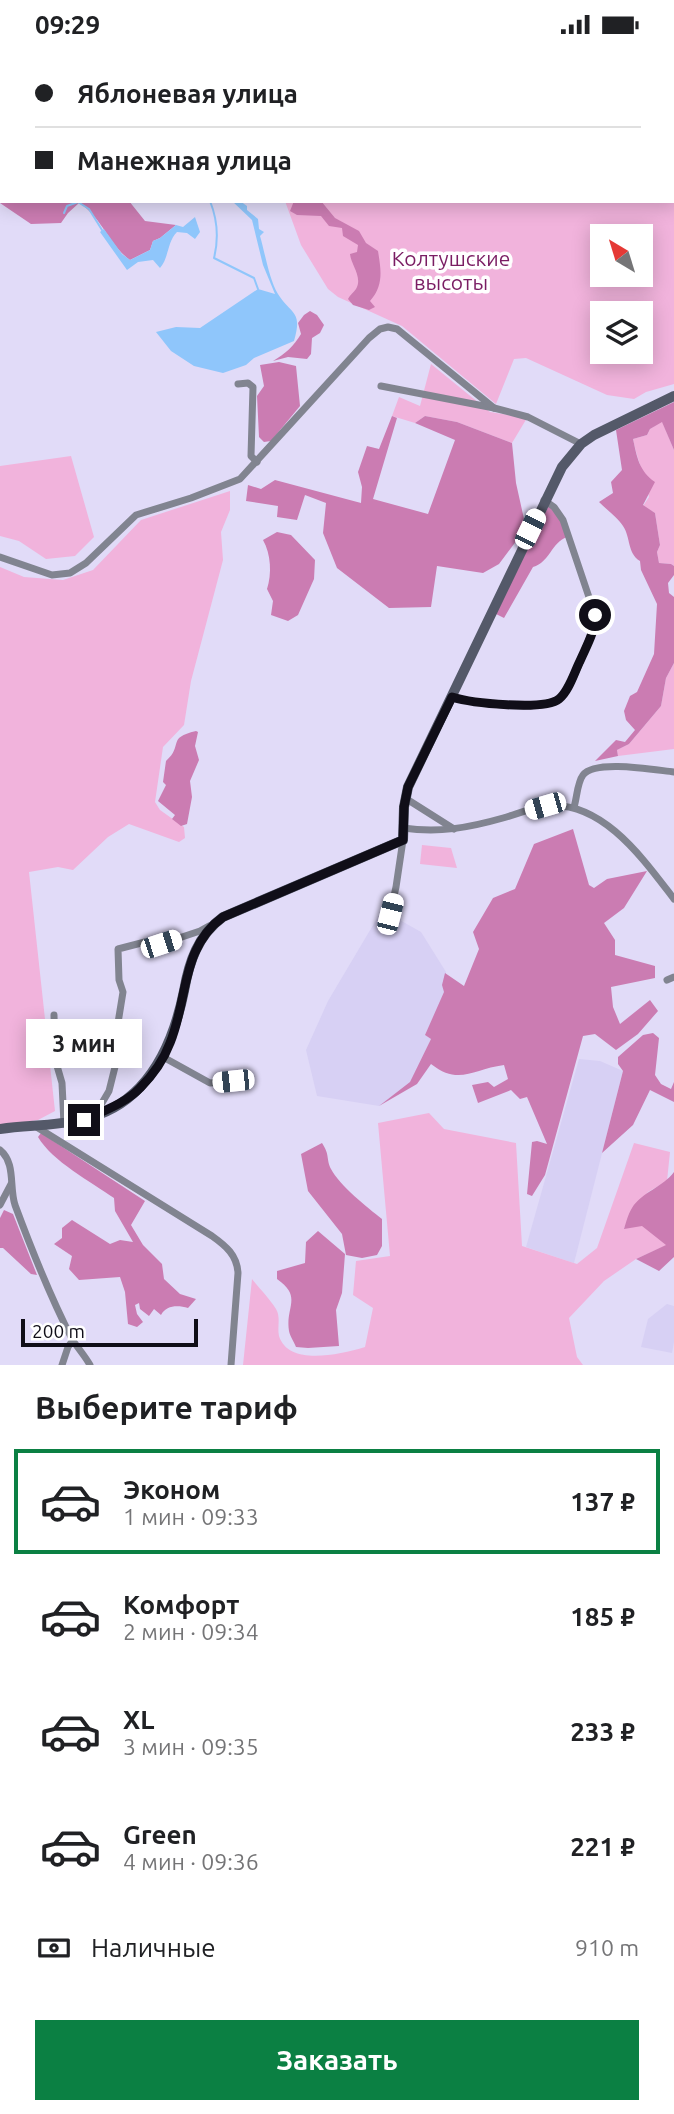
<!DOCTYPE html>
<html lang="ru">
<head>
<meta charset="utf-8">
<style>
	body { margin:0; font-family:Ubuntu,sans-serif; background:#f6f6f6; color:#202124; height:100vh; display:flex; flex-direction:column; font-size:26px; white-space:nowrap }
	* { box-sizing:border-box; margin:0 }
	p { font-size:23px; color:#757577 }
	.icon { flex:none; width:38px; height:38px; fill:none; stroke:currentColor; stroke-width:2; stroke-linecap:round; stroke-linejoin:round }
	.map { position:relative; height:1316px; overflow:hidden }
	.side { display:flex; flex-direction:column; background:#fff; flex:1 }
	.side>* { flex:none }
	.guide { position:absolute; left:0px; top:0px; width:676px; height:154px; box-shadow:0 4px 18px #0003; display:grid; align-content:center; height:154px; padding:0 35px; background:#fff }
	.needle { width:46px; rotate:322deg }
	.controls { position:absolute; left:590px; top:175px; display:grid; gap:14px }
	.controls a { display:grid; place-items:center; width:63px; height:63px; border-radius:0px; background:#fff; box-shadow:0 4px 18px #0003; font-size:35px }
	.scale { position:absolute; left:21px; bottom:18px; width:177px; box-sizing:border-box; padding-left:7px; border:4px solid #100e18; border-top:0; font-size:19px; line-height:24px; white-space:nowrap; color:#100e18; -webkit-text-stroke:5px #fff; paint-order:stroke }
	.end { position:absolute; width:32px; height:32px; margin:-16px; border:9px solid #100e18; background:#fff; box-shadow:0 0 0 4px #fff }
	.from { border-radius:50% }
	.bubble { position:absolute; height:49px; border-radius:0px; background:#fff; box-shadow:0 4px 18px #0003; font-size:23px; font-weight:600; line-height:49px; text-align:center }
	.car { position:absolute; width:21px; height:42px; margin:-21px -10px; border-radius:9px; box-shadow:0 0 5px 2px #0007; background:linear-gradient(#fff 24%,#345 0 40%,#fff 0 76%,#345 0 86%,#fff 0) }
	.guide b { display:flex; align-items:center; gap:24px; height:66px; font-size:26px }
	.guide b+b { border-top:2px solid #e0e0e0 }
	.guide i { width:18px; height:18px; background:#202124 }
	ul { padding:0; list-style:none }
	li { display:flex; align-items:center; gap:21px; height:105px; margin:0 14px 10px; padding:0 21px; border:4px solid transparent; border-radius:0px }
	li div { flex:1 }
	li b { display:block; font-size:26px }
	li em { font-style:normal; font-weight:600 }
	li.active { border-color:#0b8043 }
	li>.icon { width:63px; height:63px; stroke-width:1.5 }
	h2 { padding:0 35px; font-size:32px; line-height:84px }
	.pay { display:flex; align-items:center; gap:18px; height:77px; padding:0 35px; font-size:26px }
	.pay p { margin-inline-start:auto }
	.button { display:flex; gap:14px; margin-top:auto; padding:14px 35px }
	.button a { flex:1; height:80px; border-radius:0px; background:#0b8043; color:#fff; font-size:28px; font-weight:600; line-height:80px; text-align:center }
	.status { display:flex; justify-content:space-between; align-items:center; height:49px; padding:0 35px; background:#fff; direction:ltr }
	.status svg { height:19px; fill:currentColor }
	.map>svg:first-child { display:block }
</style>
</head>
<body>
<div class="status"><b>09:29</b><svg viewBox="0 0 49 12"><path d="M0 12V9h3v3zM5 12V6h3v6zM10 12V3h3v9zM15 12V0h3v12zM26 1h20v11H26zM47 4h2v5h-2z"/></svg></div>
<div class="map">
<svg width="674" height="1316" viewBox="0 0 674 1316">
	<rect width="100%" height="100%" fill="#e1dbf8"/>
	<g fill="#d7d0f4">
		<polygon points="382,861 421,883 446,923 445,943 425,986 431,990 410,1034 379,1057 317,1047 306,1001 328,952"/>
		<polygon points="579,1010 600,1012 623,1022 574,1214 526,1198"/>
		<polygon points="667,1255 674,1257 674,1293 672,1304 641,1298 648,1270"/>
	</g>
	<g fill="#f1b3dc" fill-rule="evenodd">
		<path d="M262,0H674V335L646,343L634,350L607,346L526,309L514,310L496,355L402,277L338,248L328,240L301,196L285,152H674V2H261ZM602,187H640V226H602ZM602,264H640V303H602Z"/>
		<polygon points="431,315 490,363 527,369 512,394 457,373 425,367 415,374 392,367 399,348 420,357"/>
		<path d="M662,372L674,401V517L671,515L659,514L657,503L660,496L655,464L643,457L649,448C645,428 637,410 633,390L647,386L650,380Z"/>
		<polygon points="71,407 94,488 75,507 46,510 19,492 0,487 0,417"/>
		<polygon points="230,442 230,461 221,483 223,511 191,632 184,676 163,698 155,753 160,761 184,778 185,789 179,793 129,775 108,788 73,821 58,818 29,823 55,1062 38,1071 0,1077 0,518 24,528 63,531 93,521 141,471"/>
		<polygon points="674,614 674,700 618,707 617,701 629,695 661,657 666,629"/>
		<polygon points="422,796 451,799 457,819 420,815"/>
		<path d="M429,1064L444,1080L516,1094L522,1197L577,1215L597,1199L634,1094L670,1103L667,1132L648,1143L624,1179L642,1176L667,1196L636,1210L604,1232L569,1269L577,1308L583,1316H243L252,1230C260,1240 270,1250 276,1260C281,1268 277,1278 279,1287C288,1316 335,1307 365,1298L373,1259L353,1246L356,1212L390,1207L378,1074Z"/>
	</g>
	<g fill="#cb7cb2">
		<path d="M2,111V152H129L145,172L176,176L160,189L153,192L150,201L130,211C109,196 101,167 79,154L68,164L61,174L31,175L0,154Z"/>
		<path d="M294,152H321L335,169L359,182L366,194L378,202C381,221 384,236 370,252L375,258L369,261L353,256L348,250C350,246 353,244 356,240C363,228 351,216 350,205L357,203L358,196L343,187L342,179L329,177L321,167L297,166L290,162Z"/>
		<path d="M310,262L317,266L324,276L320,284L312,289L311,305L307,310L288,308L273,312C285,305 294,297 301,285L298,274L304,266Z"/>
		<polygon points="279,313 296,317 300,357 271,392 264,393 259,388 257,347 264,337 260,316"/>
		<path d="M674,353V401L662,373L650,380L647,386L633,390C637,408 639,422 655,433L643,456L655,464L660,496L657,503L659,514L671,515L674,517V526L668,534L669,544L674,548V614L666,629L661,657L629,695L617,701L618,707L595,712L616,691L625,693L635,681L626,671L624,662L630,647L637,643L654,605L657,555L641,521L640,512C627,504 631,489 623,477C618,469 607,461 599,453L613,444L611,433L622,421L616,381Z"/>
		<polygon points="392,367 397,369 373,450 428,465 455,391 415,374 425,367 457,373 512,394 516,434 526,479 499,515 483,524 437,517 431,558 389,559 337,519 323,484 326,454 305,446 297,471 277,468 278,457 246,452 248,436 261,440 275,431 361,454 362,438 358,423 367,397 379,400"/>
		<path d="M549,456L561,472L567,488C551,494 550,513 533,518L504,569L496,565Z"/>
		<path d="M277,483L291,486L315,511L314,530L298,566L288,572L271,566L273,552L267,540C272,525 271,505 263,491Z"/>
		<path d="M196,682L198,683L195,697L199,711L190,732L192,748L187,775L181,777L172,770L175,766L158,752L166,736L163,733L166,712C184,696 166,689 196,682Z"/>
		<path d="M573,780L589,836L594,839L607,830L647,822L624,859L604,874L615,891V906L655,917V929L611,938L613,958L620,975L650,951L658,962L638,985L616,1001L595,985L583,987L545,1126L532,1147L527,1145L532,1093L537,1092L547,1095L527,1048L520,1050L511,1041L478,1054L472,1036L488,1033L494,1038L508,1030L504,1016C473,1020 459,1037 431,1015L417,1035L379,1057L410,1033L431,990L425,986L444,943L442,936L445,924L464,937L479,900L473,883L493,849L515,840L534,795Z"/>
		<polygon points="653,984 659,989 655,1026 661,1035 671,1040 674,1033 674,1053 650,1041 633,1076 602,1104 623,1022 618,1015 618,1008 643,986"/>
		<path d="M41,1084L145,1152L131,1176L143,1196L162,1215L164,1230L180,1245L196,1250L188,1259C178,1256 166,1256 161,1266L154,1260L149,1267L140,1260L139,1254L135,1256L137,1265L143,1273L137,1278L128,1275L125,1243L120,1228L79,1231L69,1220L72,1207L54,1195L62,1189V1179L72,1171L110,1195L120,1191L133,1193L115,1162L114,1149C91,1133 52,1112 38,1088Z"/>
		<path d="M322,1094C330,1106 326,1110 331,1120C339,1136 368,1159 382,1170V1197L377,1206L362,1209L346,1206L342,1185L308,1142L301,1105Z"/>
		<path d="M674,1123V1208L659,1222L636,1210L666,1196L642,1177L624,1180C626,1174 628,1165 632,1159C642,1143 663,1138 674,1123Z"/>
		<polygon points="4,1161 13,1165 37,1226 31,1225 3,1199 0,1199 0,1169"/>
		<path d="M318,1182L345,1205L342,1244L336,1261L339,1297L308,1299L296,1298C294,1293 290,1287 289,1282C285,1258 303,1248 277,1230V1222L305,1214L306,1193Z"/>
	</g>
	<g fill="#8fc6fb">
		<path d="M232,152H240L247,157V161L258,170L259,180L264,183L260,187C265,204 269,230 278,245C291,266 303,261 294,292L254,309L246,316L223,324L194,317L171,302L156,283L176,278L200,279L258,240L275,245L263,216L252,171Z"/>
		<path d="M195,168L200,183L195,190L187,184L177,183C167,193 169,209 160,219L153,211L138,213L127,221L100,183L104,180L122,205L130,211L150,201L153,192L160,189L176,176L183,178Z"/>
	</g>
	<g fill="none" stroke-linecap="round" stroke-linejoin="round">
		<g stroke="#8fc6fb" stroke-width="2">
			<path d="M210,152C218,172 219,189 214,209L254,229L258,240"/>
			<polyline points="64,164 67,157 78,153 89,160 102,181"/>
		</g>
		<g stroke="#818490" stroke-width="7">
			<polyline points="22,2 23,0"/>
			<polyline points="0,29 2,27"/>
			<polyline points="238,335 248,334 253,338 251,407 257,413"/>
			<polyline points="381,337 494,359 528,368 581,395"/>
			<polyline points="0,508 52,526 70,524 86,514 136,466 191,449 240,430 369,289 380,280 388,278 397,280 494,359"/>
			<path d="M452,648C472,654 544,664 560,649C573,638 588,592 595,574V566L563,471L554,458L544,451"/>
			<polyline points="405,749 454,780"/>
			<path d="M574,758C577,749 577,734 583,726C595,710 655,721 674,723"/>
			<path d="M403,779C439,784 468,779 503,769C517,765 531,759 545,757C602,750 644,811 674,850"/>
			<polyline points="390,865 396,838 403,791"/>
			<polyline points="667,931 674,928"/>
			<polyline points="54,966 55,1010 62,1034 64,1075"/>
			<polyline points="163,1008 210,1034 233,1032"/>
			<polyline points="95,1066 109,1042 119,1002 117,980 123,943 119,931 118,900 145,893 161,895 200,882 209,877"/>
			<path d="M35,1077L212,1187C226,1197 237,1206 238,1224L231,1316"/>
			<path d="M0,1101C16,1114 9,1138 15,1156C32,1202 50,1247 72,1290C77,1298 85,1307 90,1316"/>
			<polyline points="0,1156 11,1135"/>
			<polyline points="62,1316 68,1298 73,1291"/>
		</g>
		<path stroke="#545969" stroke-width="10" d="M0,1080C27,1076 54,1077 80,1071C145,1058 172,1001 184,942C189,913 198,886 223,868L403,791L404,758L408,738L562,418L581,395L594,386L674,347"/>
	</g>
	<g fill="none" stroke-linecap="round" stroke-linejoin="round">
		<path stroke="#100e18" stroke-width="9" d="M84,1071C103,1062 126,1054 140,1039C152,1027 164,1010 170,994C188,951 181,898 223,868L403,791L404,758L408,738L452,648C471,654 544,662 559,650C569,642 574,624 580,612C586,598 596,581 595,566"/>
	</g>
	<g text-anchor="middle" dominant-baseline="central" stroke-width="7" stroke-linejoin="round" paint-order="stroke">
		<g font-size="21" fill="#7a1d63" stroke="#fff">
			<text x="451" y="209">Колтушские<tspan x="451" dy="24">высоты</tspan></text>
		</g>
	</g>
</svg>
<div class="controls">
<a><svg class="needle" viewBox="-14 -14 28 28"><path d="M0-13l5 13h-10z" fill="#e53935"/><path d="M0 13l5-13h-10z" fill="#757577"/></svg></a>
<a><svg class="icon" aria-label="layers" viewBox="0 0 24 24"><path d="M12 4l9 5-9 5-9-5zM3 14l9 5 9-5"/></svg></a>
</div>
<div class="scale">200 m</div>
<i class="end from" style="left:595px;top:566px"></i>
<i class="end" style="left:84px;top:1071px"></i>
<div class="bubble" style="left:26px;top:970px;width:116px">3 мин</div>
<i class="car" style="left:530px;top:480px;rotate:26deg"></i>
<i class="car" style="left:545px;top:757px;rotate:254deg"></i>
<i class="car" style="left:390px;top:865px;rotate:14deg"></i>
<i class="car" style="left:161px;top:895px;rotate:72deg"></i>
<i class="car" style="left:233px;top:1032px;rotate:264deg"></i>
<div class="guide">
<b><i class="from"></i>Яблоневая улица</b>
<b><i></i>Манежная улица</b>
</div>
</div>
<section class="side">
<h2>Выберите тариф</h2>
<ul>
<li class="active"><svg class="icon" aria-label="car" viewBox="0 0 24 24"><path d="M5 17H2v-5l4-1 3-4h7l3 4 3 1v5h-3M9 17h6M6 11h13"/><circle cx="7" cy="17" r="2"/><circle cx="17" cy="17" r="2"/></svg><div><b>Эконом</b><p>1 мин · 09:33</p></div><em>137 ₽</em></li>
<li><svg class="icon" aria-label="car" viewBox="0 0 24 24"><path d="M5 17H2v-5l4-1 3-4h7l3 4 3 1v5h-3M9 17h6M6 11h13"/><circle cx="7" cy="17" r="2"/><circle cx="17" cy="17" r="2"/></svg><div><b>Комфорт</b><p>2 мин · 09:34</p></div><em>185 ₽</em></li>
<li><svg class="icon" aria-label="car" viewBox="0 0 24 24"><path d="M5 17H2v-5l4-1 3-4h7l3 4 3 1v5h-3M9 17h6M6 11h13"/><circle cx="7" cy="17" r="2"/><circle cx="17" cy="17" r="2"/></svg><div><b>XL</b><p>3 мин · 09:35</p></div><em>233 ₽</em></li>
<li><svg class="icon" aria-label="car" viewBox="0 0 24 24"><path d="M5 17H2v-5l4-1 3-4h7l3 4 3 1v5h-3M9 17h6M6 11h13"/><circle cx="7" cy="17" r="2"/><circle cx="17" cy="17" r="2"/></svg><div><b>Green</b><p>4 мин · 09:36</p></div><em>221 ₽</em></li>
</ul>
<div class="pay"><svg class="icon" aria-label="cash" viewBox="0 0 24 24"><path d="M3 7h18v10H3z"/><circle cx="12" cy="12" r="2"/></svg>Наличные<p>910 m</p></div>
<div class="button"><a>Заказать</a></div>
</section>
</body>
</html>
